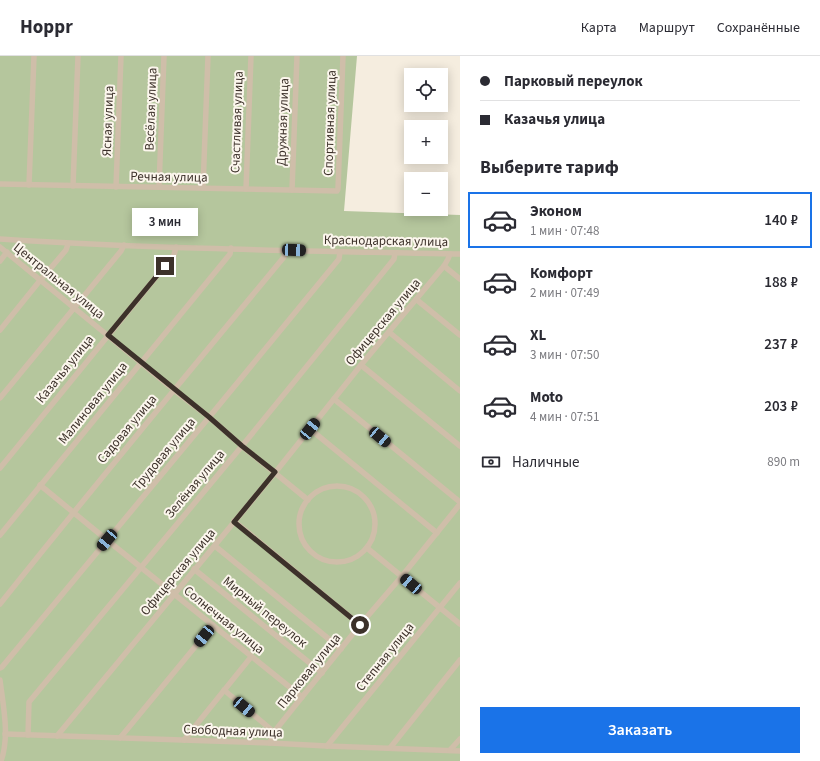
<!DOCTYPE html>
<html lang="ru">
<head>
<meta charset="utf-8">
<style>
	body { margin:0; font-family:"Source Sans 3",sans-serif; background:#f7f7f7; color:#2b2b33; height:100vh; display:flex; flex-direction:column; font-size:15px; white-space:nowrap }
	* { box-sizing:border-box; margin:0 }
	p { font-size:13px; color:#7c7c81 }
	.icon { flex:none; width:22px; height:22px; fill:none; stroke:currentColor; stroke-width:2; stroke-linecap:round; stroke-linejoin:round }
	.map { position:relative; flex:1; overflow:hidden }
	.sheet { display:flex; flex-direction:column; background:#fff; width:360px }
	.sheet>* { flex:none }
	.banner { display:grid; align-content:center; height:88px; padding:0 20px; background:#fff }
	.fabs { position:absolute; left:404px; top:12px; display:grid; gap:8px }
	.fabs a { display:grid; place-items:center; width:44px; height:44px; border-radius:0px; background:#fff; box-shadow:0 2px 10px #0003; font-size:20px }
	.end { position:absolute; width:18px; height:18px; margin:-9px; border:5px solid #3c312a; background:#fff; box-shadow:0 0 0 2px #fff }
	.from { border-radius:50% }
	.bubble { position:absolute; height:28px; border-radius:0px; background:#fff; box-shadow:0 2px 10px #0003; font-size:13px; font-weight:600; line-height:28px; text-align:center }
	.car { position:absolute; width:12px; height:24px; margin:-12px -6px; border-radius:5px; box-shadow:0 0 3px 1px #0007; background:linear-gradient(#222 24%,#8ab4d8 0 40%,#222 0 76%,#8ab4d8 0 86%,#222 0) }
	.banner b { display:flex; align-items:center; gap:14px; height:38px; font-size:15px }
	.banner b+b { border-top:1px solid #e1e1e2 }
	.banner i { width:10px; height:10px; background:#2b2b33 }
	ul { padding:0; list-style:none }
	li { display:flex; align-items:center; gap:12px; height:56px; margin:0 8px 6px; padding:0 12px; border:2px solid transparent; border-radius:0px }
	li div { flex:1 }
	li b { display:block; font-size:15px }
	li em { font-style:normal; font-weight:600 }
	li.selected { border-color:#1a73e8 }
	li>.icon { width:36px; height:36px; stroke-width:1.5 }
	h2 { padding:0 20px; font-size:18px; line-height:48px }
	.pay { display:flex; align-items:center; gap:10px; height:44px; padding:0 20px; font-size:15px }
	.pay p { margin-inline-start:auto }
	.action { display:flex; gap:8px; margin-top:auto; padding:8px 20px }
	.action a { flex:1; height:46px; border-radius:0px; background:#1a73e8; color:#fff; font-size:16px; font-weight:600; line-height:46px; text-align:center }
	header { display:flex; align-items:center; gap:24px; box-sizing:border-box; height:56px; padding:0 20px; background:#fff; border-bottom:1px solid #e1e1e2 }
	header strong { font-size:19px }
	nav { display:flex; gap:22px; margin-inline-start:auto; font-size:14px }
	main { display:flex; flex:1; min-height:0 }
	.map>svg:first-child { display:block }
</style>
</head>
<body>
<header>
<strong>Hoppr</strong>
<nav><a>Карта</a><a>Маршрут</a><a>Сохранённые</a></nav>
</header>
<main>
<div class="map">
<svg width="460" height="705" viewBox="0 0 460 705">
	<rect width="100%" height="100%" fill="#f5eddf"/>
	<polygon fill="#b5c69d" points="0,0 357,0 344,155 460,159 460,705 0,705"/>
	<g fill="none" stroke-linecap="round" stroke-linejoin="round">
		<g stroke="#cfbea9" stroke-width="5.5">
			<polyline points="0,128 337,135 338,133 343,0"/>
			<polyline points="29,129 34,0"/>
			<polyline points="73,130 78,0"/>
			<polyline points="116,131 121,0"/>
			<polyline points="159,131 164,0"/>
			<polyline points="203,132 208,0"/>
			<polyline points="246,133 251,0"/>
			<polyline points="292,134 297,0"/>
			<path d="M0,183C153,193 307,195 460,198"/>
			<polyline points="0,191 174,334 209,361 242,390 308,444"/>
			<polyline points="0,205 7,196"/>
			<polyline points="444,210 460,223"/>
			<polyline points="417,244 460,279"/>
			<polyline points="0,274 38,227 66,194 68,188"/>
			<polyline points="389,276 460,335"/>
			<polyline points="361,309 460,390"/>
			<polyline points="0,342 121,195 124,189"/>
			<polyline points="334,343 460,446"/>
			<polyline points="310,373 437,477"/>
			<polyline points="0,412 174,199 176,191"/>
			<polyline points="40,429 107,484 302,641"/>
			<circle cx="337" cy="468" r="38"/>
			<polyline points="234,465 360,569"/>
			<polyline points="0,479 230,198 231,192"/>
			<polyline points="215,490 341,593"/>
			<polyline points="367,492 460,568"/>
			<polyline points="194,513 322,617"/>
			<path d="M0,548C93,431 189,316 284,201L285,194"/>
			<polyline points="0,612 2,611 206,365 339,203 340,196"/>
			<path d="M0,624C3,649 10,680 1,705"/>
			<polyline points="224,634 274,676"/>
			<polyline points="5,678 270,687 327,690 460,695"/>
			<polyline points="28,679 29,646 242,390 394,203 395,197"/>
			<polyline points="57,680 278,413 361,309 444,210 448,203 450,198"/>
			<polyline points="120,682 213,569"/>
			<polyline points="184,684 251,601"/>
			<polyline points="270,687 274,676 302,641 360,569 402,520 460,448"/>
			<polyline points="327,690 460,527"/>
			<polyline points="390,692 460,604"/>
			<polyline points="450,694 460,683"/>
		</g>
	</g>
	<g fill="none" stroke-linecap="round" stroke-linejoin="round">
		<polyline stroke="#3c312a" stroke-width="5" points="165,210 108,279 209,361 242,390 275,416 234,466 360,569"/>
	</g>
	<g text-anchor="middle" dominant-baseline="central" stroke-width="4" stroke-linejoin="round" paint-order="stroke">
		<g font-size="13" fill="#3c312a" stroke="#fcf6ed">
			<text transform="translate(151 53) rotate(-88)">Весёлая улица</text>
			<text transform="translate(108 65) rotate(-88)">Ясная улица</text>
			<text transform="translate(237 66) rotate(-88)">Счастливая улица</text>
			<text transform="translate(283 66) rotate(-88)">Дружная улица</text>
			<text transform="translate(330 67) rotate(-88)">Спортивная улица</text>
			<text transform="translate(169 121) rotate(1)">Речная улица</text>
			<text transform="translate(386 185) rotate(1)">Краснодарская улица</text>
			<text transform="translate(59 225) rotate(39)">Центральная улица</text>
			<text transform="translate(383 266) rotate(-50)">Офицерская улица</text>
			<text transform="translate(65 313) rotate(-51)">Казачья улица</text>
			<text transform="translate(93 347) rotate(-51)">Малиновая улица</text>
			<text transform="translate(127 373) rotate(-50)">Садовая улица</text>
			<text transform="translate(164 398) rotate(-50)">Трудовая улица</text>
			<text transform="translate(195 428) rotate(-50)">Зелёная улица</text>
			<text transform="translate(178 516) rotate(-50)">Офицерская улица</text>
			<text transform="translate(265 556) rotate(39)">Мирный переулок</text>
			<text transform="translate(224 564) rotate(39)">Солнечная улица</text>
			<text transform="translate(385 601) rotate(-51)">Степная улица</text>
			<text transform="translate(309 615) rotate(-51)">Парковая улица</text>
			<text transform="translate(233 675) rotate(2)">Свободная улица</text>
		</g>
	</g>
</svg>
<div class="fabs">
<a><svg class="icon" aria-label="locate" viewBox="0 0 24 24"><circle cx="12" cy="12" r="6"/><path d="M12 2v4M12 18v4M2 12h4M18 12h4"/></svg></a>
<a>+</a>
<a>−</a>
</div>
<i class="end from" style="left:360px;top:569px"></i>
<i class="end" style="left:165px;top:210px"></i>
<div class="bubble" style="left:132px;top:152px;width:66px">3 мин</div>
<i class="car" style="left:294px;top:194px;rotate:92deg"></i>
<i class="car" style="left:310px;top:373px;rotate:39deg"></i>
<i class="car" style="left:380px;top:381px;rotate:130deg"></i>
<i class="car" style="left:107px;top:484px;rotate:220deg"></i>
<i class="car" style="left:411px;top:528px;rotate:310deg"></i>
<i class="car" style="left:204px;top:580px;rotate:219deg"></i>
<i class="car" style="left:244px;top:651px;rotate:130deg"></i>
</div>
<section class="sheet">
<div class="banner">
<b><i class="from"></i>Парковый переулок</b>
<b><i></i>Казачья улица</b>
</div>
<h2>Выберите тариф</h2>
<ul>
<li class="selected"><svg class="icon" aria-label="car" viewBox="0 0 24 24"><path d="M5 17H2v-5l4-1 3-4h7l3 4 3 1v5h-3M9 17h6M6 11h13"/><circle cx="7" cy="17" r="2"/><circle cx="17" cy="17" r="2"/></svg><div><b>Эконом</b><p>1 мин · 07:48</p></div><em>140 ₽</em></li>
<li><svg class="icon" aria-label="car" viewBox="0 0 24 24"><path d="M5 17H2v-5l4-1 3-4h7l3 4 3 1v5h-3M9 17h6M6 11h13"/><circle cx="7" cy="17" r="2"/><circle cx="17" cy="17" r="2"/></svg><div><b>Комфорт</b><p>2 мин · 07:49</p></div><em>188 ₽</em></li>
<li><svg class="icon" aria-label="car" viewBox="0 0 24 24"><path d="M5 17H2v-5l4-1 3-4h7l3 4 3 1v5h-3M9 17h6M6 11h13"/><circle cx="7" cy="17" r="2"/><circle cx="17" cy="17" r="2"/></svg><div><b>XL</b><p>3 мин · 07:50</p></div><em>237 ₽</em></li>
<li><svg class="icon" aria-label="car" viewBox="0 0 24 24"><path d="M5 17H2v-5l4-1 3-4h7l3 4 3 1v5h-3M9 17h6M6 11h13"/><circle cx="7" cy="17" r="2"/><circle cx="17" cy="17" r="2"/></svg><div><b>Moto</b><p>4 мин · 07:51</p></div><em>203 ₽</em></li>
</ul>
<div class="pay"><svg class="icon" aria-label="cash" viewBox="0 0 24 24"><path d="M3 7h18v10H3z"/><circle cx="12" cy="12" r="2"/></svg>Наличные<p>890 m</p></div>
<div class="action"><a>Заказать</a></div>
</section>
</main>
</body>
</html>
